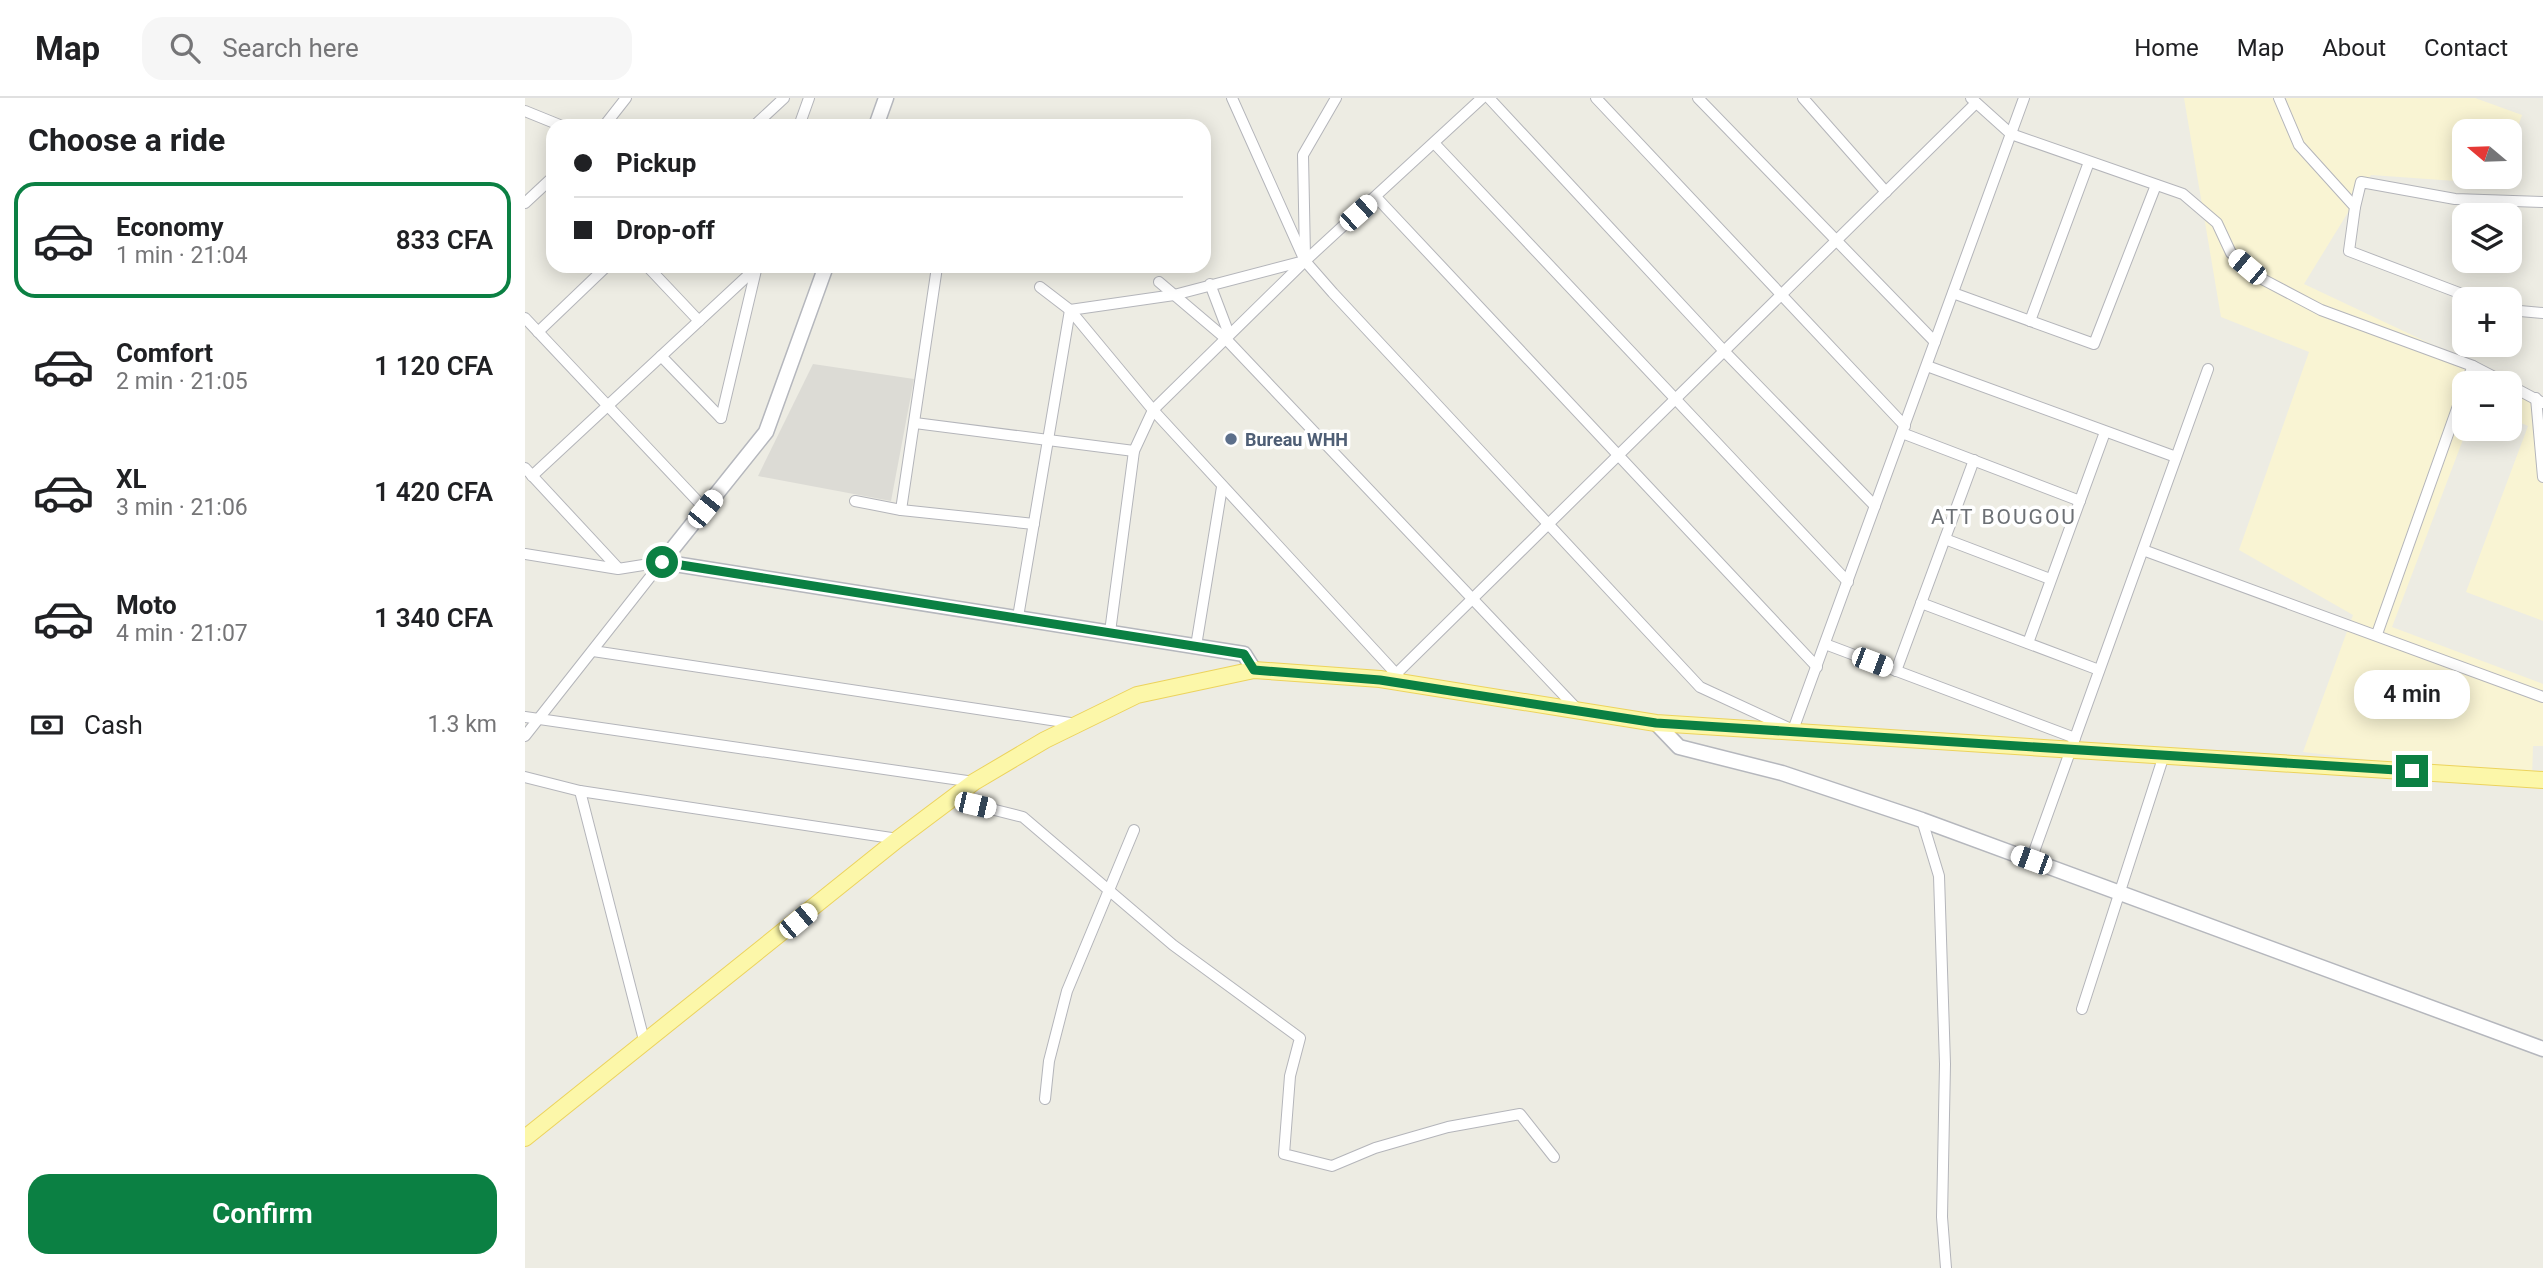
<!DOCTYPE html>
<html lang="en">
<head>
<meta charset="utf-8">
<style>
	body { margin:0; font-family:Roboto,sans-serif; background:#f6f6f6; color:#202124; height:100vh; display:flex; flex-direction:column; font-size:26px; white-space:nowrap }
	* { box-sizing:border-box; margin:0 }
	p { font-size:23px; color:#757577 }
	.icon { flex:none; width:38px; height:38px; fill:none; stroke:currentColor; stroke-width:2; stroke-linecap:round; stroke-linejoin:round }
	.map { position:relative; flex:1; overflow:hidden }
	.drawer { display:flex; flex-direction:column; background:#fff; width:525px }
	.drawer>* { flex:none }
	.top-card { position:absolute; left:21px; top:21px; width:665px; height:154px; border-radius:21px; box-shadow:0 4px 18px #0003; display:grid; align-content:center; height:154px; padding:0 28px; background:#fff }
	.needle { width:46px; rotate:289deg }
	.buttons { position:absolute; left:1927px; top:21px; display:grid; gap:14px }
	.buttons a { display:grid; place-items:center; width:70px; height:70px; border-radius:14px; background:#fff; box-shadow:0 4px 18px #0003; font-size:35px }
	.end { position:absolute; width:32px; height:32px; margin:-16px; border:9px solid #0b8043; background:#fff; box-shadow:0 0 0 4px #fff }
	.from { border-radius:50% }
	.bubble { position:absolute; height:49px; border-radius:21px; background:#fff; box-shadow:0 4px 18px #0003; font-size:23px; font-weight:600; line-height:49px; text-align:center }
	.car { position:absolute; width:21px; height:42px; margin:-21px -10px; border-radius:9px; box-shadow:0 0 5px 2px #0007; background:linear-gradient(#fff 24%,#345 0 40%,#fff 0 76%,#345 0 86%,#fff 0) }
	.top-card b { display:flex; align-items:center; gap:24px; height:66px; font-size:26px }
	.top-card b+b { border-top:2px solid #e0e0e0 }
	.top-card i { width:18px; height:18px; background:#202124 }
	ul { padding:0; list-style:none }
	li { display:flex; align-items:center; gap:21px; height:116px; margin:0 14px 10px; padding:0 14px; border:4px solid transparent; border-radius:21px }
	li div { flex:1 }
	li b { display:block; font-size:26px }
	li em { font-style:normal; font-weight:600 }
	li.selected { border-color:#0b8043 }
	li>.icon { width:63px; height:63px; stroke-width:1.5 }
	h2 { padding:0 28px; font-size:32px; line-height:84px }
	.pay { display:flex; align-items:center; gap:18px; height:77px; padding:0 28px; font-size:26px }
	.pay p { margin-inline-start:auto }
	.primary-button { display:flex; gap:14px; margin-top:auto; padding:14px 28px }
	.primary-button a { flex:1; height:80px; border-radius:21px; background:#0b8043; color:#fff; font-size:28px; font-weight:600; line-height:80px; text-align:center }
	header { display:flex; align-items:center; gap:42px; box-sizing:border-box; height:98px; padding:0 35px; background:#fff; border-bottom:2px solid #e0e0e0 }
	header strong { font-size:33px }
	nav { display:flex; gap:38px; margin-inline-start:auto; font-size:24px }
	.search { width:490px; height:63px; background:#f6f6f6; display:flex; align-items:center; gap:18px; box-sizing:border-box; padding:0 24px; border-radius:21px; color:#757577; font-size:26px }
	main { display:flex; flex:1; min-height:0 }
	.map>svg:first-child { display:block }
</style>
</head>
<body>
<header>
<strong>Map</strong>
<div class="search"><svg class="icon" aria-label="search" viewBox="0 0 24 24"><circle cx="10" cy="10" r="6"/><path d="M15 15l6 6"/></svg>Search here</div>
<nav><a>Home</a><a>Map</a><a>About</a><a>Contact</a></nav>
</header>
<main>
<section class="drawer">
<h2>Choose a ride</h2>
<ul>
<li class="selected"><svg class="icon" aria-label="car" viewBox="0 0 24 24"><path d="M5 17H2v-5l4-1 3-4h7l3 4 3 1v5h-3M9 17h6M6 11h13"/><circle cx="7" cy="17" r="2"/><circle cx="17" cy="17" r="2"/></svg><div><b>Economy</b><p>1 min · 21:04</p></div><em>833 CFA</em></li>
<li><svg class="icon" aria-label="car" viewBox="0 0 24 24"><path d="M5 17H2v-5l4-1 3-4h7l3 4 3 1v5h-3M9 17h6M6 11h13"/><circle cx="7" cy="17" r="2"/><circle cx="17" cy="17" r="2"/></svg><div><b>Comfort</b><p>2 min · 21:05</p></div><em>1 120 CFA</em></li>
<li><svg class="icon" aria-label="car" viewBox="0 0 24 24"><path d="M5 17H2v-5l4-1 3-4h7l3 4 3 1v5h-3M9 17h6M6 11h13"/><circle cx="7" cy="17" r="2"/><circle cx="17" cy="17" r="2"/></svg><div><b>XL</b><p>3 min · 21:06</p></div><em>1 420 CFA</em></li>
<li><svg class="icon" aria-label="car" viewBox="0 0 24 24"><path d="M5 17H2v-5l4-1 3-4h7l3 4 3 1v5h-3M9 17h6M6 11h13"/><circle cx="7" cy="17" r="2"/><circle cx="17" cy="17" r="2"/></svg><div><b>Moto</b><p>4 min · 21:07</p></div><em>1 340 CFA</em></li>
</ul>
<div class="pay"><svg class="icon" aria-label="cash" viewBox="0 0 24 24"><path d="M3 7h18v10H3z"/><circle cx="12" cy="12" r="2"/></svg>Cash<p>1.3 km</p></div>
<div class="primary-button"><a>Confirm</a></div>
</section>
<div class="map">
<svg width="2018" height="1170" viewBox="0 0 2018 1170">
	<rect width="100%" height="100%" fill="#edece3"/>
	<polygon fill="#dcdbd5" points="288,266 389,281 366,403 233,378"/>
	<polygon fill="#f9f4d3" points="1659,0 1950,0 1997,17 1985,52 1984,33 1939,33 1939,79 1975,79 1973,86 1846,77 1779,186 2018,299 2018,523 1941,494 2003,328 1985,320 1984,285 1939,285 1939,331 1942,331 1867,529 2018,586 2018,648 2008,648 2007,681 1778,654 1828,517 1714,452 1784,254 1696,219"/>
	<g fill="none" stroke-linecap="round" stroke-linejoin="round">
		<g stroke="#b4b5ba" stroke-width="12">
			<g id="street">
				<polyline points="707,0 780,163 808,195 1175,589 1268,632 1499,0"/>
				<polyline points="964,0 1199,253 1350,408"/>
				<polyline points="1071,0 1380,328"/>
				<polyline points="1173,0 1410,244"/>
				<polyline points="1278,0 1361,94"/>
				<polyline points="1446,0 1486,36 1658,96 1692,125 1706,155 1739,182 1796,212 1948,268 1981,285"/>
				<polyline points="1754,0 1774,47 1830,109 1824,153 1950,201"/>
				<polyline points="0,13 37,28"/>
				<polyline points="79,28 101,0"/>
				<polyline points="229,28 259,0"/>
				<polyline points="274,28 284,0"/>
				<polyline points="909,45 1323,484"/>
				<polyline points="851,99 1292,569"/>
				<polyline points="0,105 28,79"/>
				<polyline points="1830,109 1836,84 1930,101 2018,104"/>
				<polyline points="780,159 778,57 811,0"/>
				<polyline points="122,168 174,223"/>
				<polyline points="634,184 700,240 1052,611"/>
				<polyline points="685,186 704,236"/>
				<polyline points="515,189 545,212 628,312 874,579"/>
				<polyline points="1428,195 1569,246 1631,87"/>
				<polyline points="1984,212 2018,215"/>
				<polyline points="0,220 180,411"/>
				<polyline points="1505,223 1564,64"/>
				<polyline points="13,234 82,168"/>
				<polyline points="136,258 196,320"/>
				<polyline points="1402,268 1651,359"/>
				<polyline points="1941,285 1948,268"/>
				<polyline points="1984,287 2018,305"/>
				<polyline points="2011,300 2018,379"/>
				<polyline points="196,320 231,172"/>
				<polyline points="390,325 609,353"/>
				<polyline points="1377,335 1555,403"/>
				<polyline points="0,370 93,470"/>
				<polyline points="7,378 231,170"/>
				<polyline points="330,403 376,412 509,426"/>
				<polyline points="376,412 412,169"/>
				<polyline points="1420,441 1525,481"/>
				<polyline points="1618,452 2018,599"/>
				<polyline points="0,456 93,471 137,464"/>
				<polyline points="1396,505 1574,572"/>
				<polyline points="493,519 545,212 649,197 779,163"/>
				<polyline points="585,534 609,353 628,312 780,163 957,0"/>
				<polyline points="1852,536 1939,291"/>
				<polyline points="1503,545 1580,334"/>
				<polyline points="1300,546 1550,640"/>
				<polyline points="671,548 697,389"/>
				<polyline points="68,553 552,626"/>
				<polyline points="1371,573 1449,362"/>
				<polyline points="871,576 1451,5"/>
				<polyline points="0,619 449,684"/>
				<polyline points="0,638 137,464"/>
				<polyline points="0,679 55,693 373,741"/>
				<polyline points="55,693 120,946"/>
				<polyline points="426,701 498,719 648,847 775,940 765,978 759,1056 807,1068 850,1050 923,1029 995,1016 1029,1059"/>
				<polyline points="1397,722 1414,778 1420,966 1417,1119 1421,1170"/>
				<polyline points="1506,762 1683,271"/>
				<polyline points="1557,911 1639,657"/>
				<polyline points="520,1001 524,963 542,893 609,732"/>
			</g>
		</g>
		<g stroke="#b5b7bd" stroke-width="17">
			<g id="secondary">
				<polyline points="351,28 361,0"/>
				<polyline points="137,464 719,556 729,572"/>
				<polyline points="137,464 241,334 301,168"/>
				<polyline points="1131,625 1154,649 1257,675 1397,722 2018,951"/>
			</g>
		</g>
		<g stroke="#ecd35d" stroke-width="18">
			<polyline id="primary" points="0,1040 373,741 449,684 520,642 612,597 729,572 855,581 1131,625 2018,682"/>
		</g>
		<use href="#street" stroke="#fff" stroke-width="10"/>
		<use href="#secondary" stroke="#fff" stroke-width="14"/>
		<use href="#primary" stroke="#fcf7a9" stroke-width="16"/>
	</g>
	<g fill="none" stroke-linecap="round" stroke-linejoin="round">
		<polyline stroke="#0b8043" stroke-width="9" points="137,464 719,556 729,572 855,582 1131,625 1887,673"/>
	</g>
	<circle fill="#5c6f8a" stroke="#fff" stroke-width="2.5" cx="706" cy="341" r="7"/>
	<g text-anchor="middle" dominant-baseline="central" stroke-width="7" stroke-linejoin="round" paint-order="stroke">
		<g font-size="18" font-weight="bold" fill="#4e5e75" stroke="#fff" text-anchor="start">
			<text x="720" y="341">Bureau WHH</text>
		</g>
		<g font-size="21" letter-spacing="2" fill="#6c7075" stroke="#fff">
			<text x="1479" y="419">ATT BOUGOU</text>
		</g>
	</g>
</svg>
<div class="buttons">
<a><svg class="needle" viewBox="-14 -14 28 28"><path d="M0-13l5 13h-10z" fill="#e53935"/><path d="M0 13l5-13h-10z" fill="#757577"/></svg></a>
<a><svg class="icon" aria-label="layers" viewBox="0 0 24 24"><path d="M12 4l9 5-9 5-9-5zM3 14l9 5 9-5"/></svg></a>
<a>+</a>
<a>−</a>
</div>
<i class="end from" style="left:137px;top:464px"></i>
<i class="end" style="left:1887px;top:673px"></i>
<div class="bubble" style="left:1829px;top:572px;width:116px">4 min</div>
<i class="car" style="left:833px;top:115px;rotate:48deg"></i>
<i class="car" style="left:1722px;top:169px;rotate:310deg"></i>
<i class="car" style="left:180px;top:411px;rotate:39deg"></i>
<i class="car" style="left:1347px;top:564px;rotate:111deg"></i>
<i class="car" style="left:450px;top:707px;rotate:103deg"></i>
<i class="car" style="left:1506px;top:762px;rotate:290deg"></i>
<i class="car" style="left:273px;top:823px;rotate:50deg"></i>
<div class="top-card">
<b><i class="from"></i>Pickup</b>
<b><i></i>Drop-off</b>
</div>
</div>
</main>
</body>
</html>
